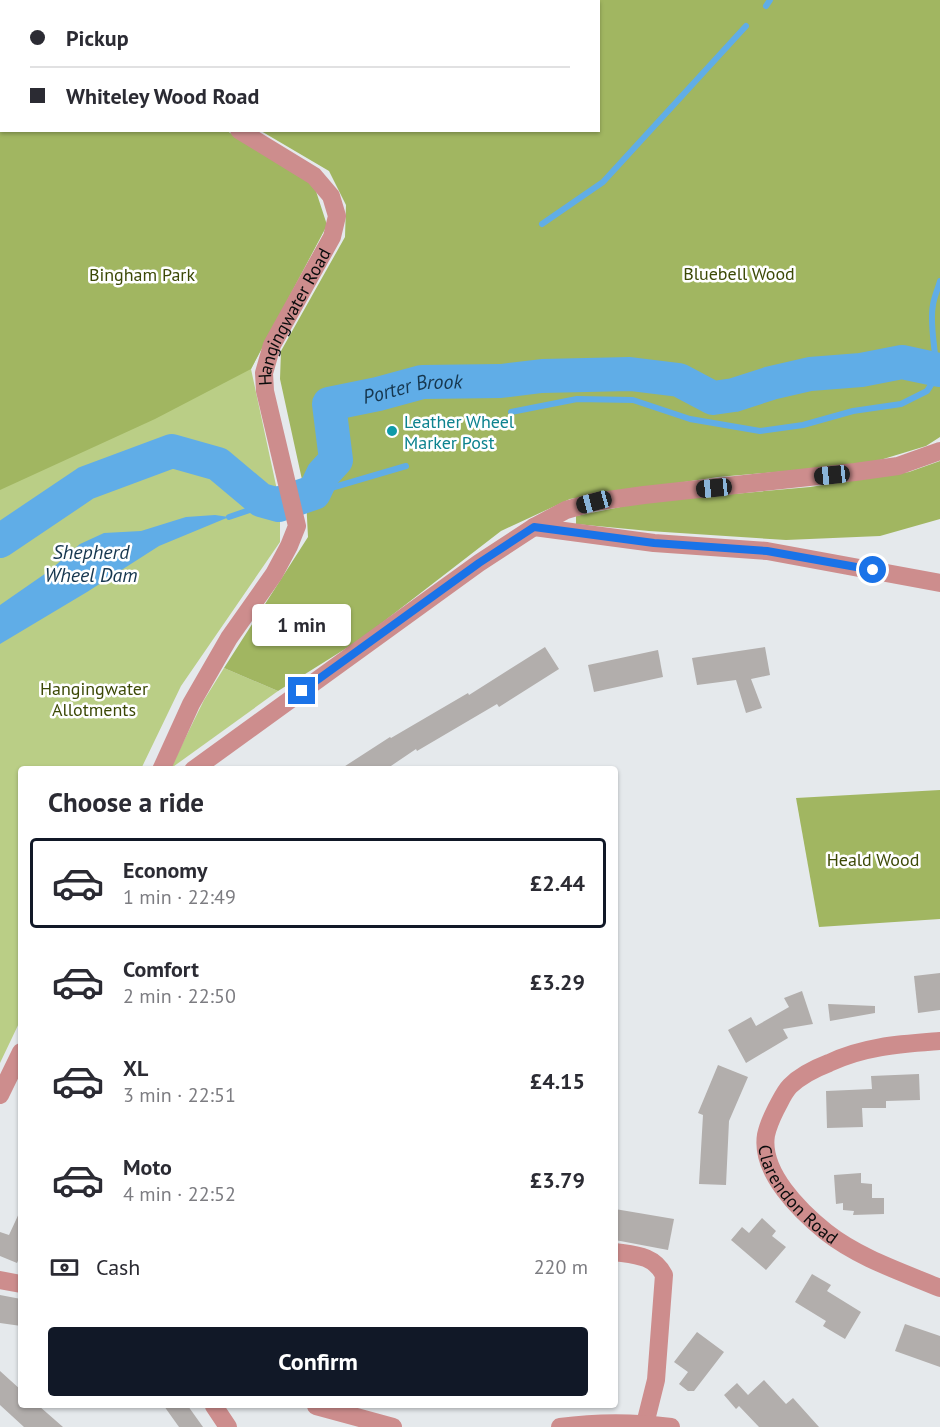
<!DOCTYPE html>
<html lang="en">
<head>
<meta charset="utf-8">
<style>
	body { margin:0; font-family:"PT Sans",sans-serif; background:#f7f7f7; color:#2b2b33; height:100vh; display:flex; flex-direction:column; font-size:22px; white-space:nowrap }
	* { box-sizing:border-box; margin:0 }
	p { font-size:20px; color:#7c7c81 }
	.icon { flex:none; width:33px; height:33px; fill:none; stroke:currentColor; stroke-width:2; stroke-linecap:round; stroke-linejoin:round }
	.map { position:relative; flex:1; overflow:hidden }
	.side { position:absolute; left:18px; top:766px; width:600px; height:642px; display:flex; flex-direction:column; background:#fff; border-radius:6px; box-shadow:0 2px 4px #0004 }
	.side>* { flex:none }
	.banner { position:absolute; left:0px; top:0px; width:600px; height:132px; box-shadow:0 2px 4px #0004; display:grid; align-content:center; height:132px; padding:0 30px; background:#fff }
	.end { position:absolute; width:27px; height:27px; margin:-14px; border:8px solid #1a73e8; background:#fff; box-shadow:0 0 0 3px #fff }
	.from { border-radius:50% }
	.bubble { position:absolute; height:42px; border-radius:6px; background:#fff; box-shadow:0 2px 4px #0004; font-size:20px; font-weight:800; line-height:42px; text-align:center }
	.car { position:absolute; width:18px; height:36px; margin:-18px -9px; border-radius:8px; box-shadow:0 0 4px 2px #0007; background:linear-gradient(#222 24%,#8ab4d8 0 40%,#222 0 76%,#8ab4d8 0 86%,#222 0) }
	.banner b { display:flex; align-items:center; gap:21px; height:57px; font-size:22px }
	.banner b+b { border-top:2px solid #e1e1e2 }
	.banner i { width:15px; height:15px; background:#2b2b33 }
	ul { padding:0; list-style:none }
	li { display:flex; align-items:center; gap:18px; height:90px; margin:0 12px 9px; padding:0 18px; border:3px solid transparent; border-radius:6px }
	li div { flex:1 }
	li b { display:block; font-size:22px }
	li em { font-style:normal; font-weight:800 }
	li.on { border-color:#111827 }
	li>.icon { width:54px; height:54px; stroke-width:1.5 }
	h2 { padding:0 30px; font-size:27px; line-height:72px }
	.pay { display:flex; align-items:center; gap:15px; height:66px; padding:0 30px; font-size:22px }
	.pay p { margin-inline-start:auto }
	.cta { display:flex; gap:12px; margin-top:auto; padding:12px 30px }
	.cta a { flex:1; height:69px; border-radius:6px; background:#111827; color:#fff; font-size:24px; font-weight:800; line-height:69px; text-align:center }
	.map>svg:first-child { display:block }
</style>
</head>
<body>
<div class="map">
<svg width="940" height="1427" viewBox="0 0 940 1427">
	<rect width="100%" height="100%" fill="#e5e9ec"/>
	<g fill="#bace86">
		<polygon points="0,69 1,69 2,130 227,131 327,225 251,369 280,504 280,542 181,686 141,769 21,770 21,1019 0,1063"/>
		<polygon points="224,668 278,691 170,769 204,700"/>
	</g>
	<g fill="#a1b661">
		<polygon points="225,0 940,0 940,437 926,446 867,464 718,477 570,499 501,531 361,639 278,691 224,668 308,537 306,498 280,379 281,351 345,237 346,205 329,171 261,131 598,130 598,2 225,1"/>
		<polygon points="1,69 2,130 227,131 314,185 327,225 251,369 155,419 0,490 0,70"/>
		<polygon points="940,461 940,519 880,536 786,540 649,531 576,524 576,516 645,502 810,487 909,472"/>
		<polygon points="940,790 940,919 819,927 796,798"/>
	</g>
	<polygon fill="#60ade7" points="215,515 229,517 159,546 87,592 0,644 0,605 49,571 80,544 104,533 141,531 186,517"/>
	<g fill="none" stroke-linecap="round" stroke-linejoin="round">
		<g stroke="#60ade7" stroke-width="6">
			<polyline points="766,6 770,0"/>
			<polyline points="542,224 603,182 746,26"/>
			<path d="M936,370C936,350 929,323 933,305C934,297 938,289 940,281"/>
			<polyline points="511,412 577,399 633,400 690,419 760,431 803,425 853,411 901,404 927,391 940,371"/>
			<polyline points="241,482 272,491 323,474"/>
			<polyline points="314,493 406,466"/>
			<polyline points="229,517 270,503"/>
		</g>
		<path stroke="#60ade7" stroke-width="34" id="s1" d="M0,541L86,483L172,451L218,464L261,500L279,505L314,493L323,474L336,460L329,404L378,394L422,382L501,381L542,376L630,374L679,380L713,398L734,395L771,383L810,374L861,370L902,362L940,370"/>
	</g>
	<g fill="#b2aeac">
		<polygon points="545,647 559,669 499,707 497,704 417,751 416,749 385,770 339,770 390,737 391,738 468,693 469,695"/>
		<polygon points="765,647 770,675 751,679 762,708 746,713 736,680 697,685 692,658"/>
		<polygon points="658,650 663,677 594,692 588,665"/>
		<polygon points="940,973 940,1010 918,1013 914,976"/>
		<polygon points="802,991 813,1024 783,1029 788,1038 746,1063 728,1030 751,1017 756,1026 789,1007 784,998"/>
		<polygon points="828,1004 875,1006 875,1013 830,1021"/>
		<polygon points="718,1065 748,1077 729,1121 726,1185 699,1184 703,1115 698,1113"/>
		<polygon points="919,1074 920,1100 886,1101 886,1108 862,1108 863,1127 827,1128 826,1091 872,1089 871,1076"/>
		<polygon points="861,1173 861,1183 872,1184 872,1198 884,1198 884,1214 853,1215 854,1211 843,1210 843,1203 836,1204 834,1175"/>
		<polygon points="21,1209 21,1254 17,1263 0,1256 0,1232 9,1235"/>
		<polygon points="615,1209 674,1219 668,1250 615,1240"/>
		<polygon points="762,1218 776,1231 772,1236 786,1247 766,1270 731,1240 742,1227 749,1233"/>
		<polygon points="812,1274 831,1285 827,1291 861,1312 845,1339 823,1326 826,1321 795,1302"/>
		<polygon points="0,1295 21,1299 21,1326 0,1323"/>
		<polygon points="905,1324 940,1336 940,1367 895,1351"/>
		<polygon points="697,1332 724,1352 694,1391 688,1391 679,1384 688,1372 674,1362"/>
		<polygon points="0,1371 21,1390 21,1406 39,1406 63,1427 24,1427 0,1405"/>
		<polygon points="764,1380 786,1404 793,1398 819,1427 759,1427 739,1406 736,1409 724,1395 737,1383 748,1395"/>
		<polygon points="164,1406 188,1406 203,1427 179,1427"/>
	</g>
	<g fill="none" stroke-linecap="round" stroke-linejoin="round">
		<g stroke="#cd8d8d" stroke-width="18">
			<polyline points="60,0 61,2"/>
			<polyline points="141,2 146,0"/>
			<polyline points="214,2 215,0"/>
			<polyline points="0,55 2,55"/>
			<polyline points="534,527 654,543 767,551 940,583"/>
			<path id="s2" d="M161,770L191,704L229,638L274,574L289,546L297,526L265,391L264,373L272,345L332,237L337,216L331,196L314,176L239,130"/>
			<polyline points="193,770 479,563 534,527 566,510 594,502 644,495 855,472 898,466 940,451"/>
			<path id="s3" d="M940,1041C902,1044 864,1046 829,1063C816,1068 800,1076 790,1086C784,1092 780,1102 776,1109C772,1117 768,1126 766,1135C760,1172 800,1211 826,1232C859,1258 902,1272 940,1288"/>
			<polyline points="0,1095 21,1052"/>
			<path d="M615,1252C635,1255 654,1255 664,1275L656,1380L645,1424"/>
			<polyline points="0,1280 21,1284"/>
			<polyline points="214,1406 228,1427"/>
			<polyline points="316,1406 393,1427"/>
			<path d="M560,1427C597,1422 634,1422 671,1427"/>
		</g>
	</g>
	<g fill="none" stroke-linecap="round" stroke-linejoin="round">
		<polyline stroke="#1a73e8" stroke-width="8" points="302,691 479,563 534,527 654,543 767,551 873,570"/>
	</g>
	<circle fill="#0f9aa8" stroke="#fff" stroke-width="2" cx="392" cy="431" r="6"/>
	<g text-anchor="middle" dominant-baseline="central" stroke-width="5" stroke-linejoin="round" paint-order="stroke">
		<g font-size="18" fill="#3c4906" stroke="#fff">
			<text x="739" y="273">Bluebell Wood</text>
			<text x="142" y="274">Bingham Park</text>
			<text x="94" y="688">Hangingwater<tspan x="94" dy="21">Allotments</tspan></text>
			<text x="873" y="859">Heald Wood</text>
		</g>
		<g font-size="18" fill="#0b0c0d" stroke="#fff">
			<text stroke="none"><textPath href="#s2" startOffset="500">Hangingwater Road</textPath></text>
			<text stroke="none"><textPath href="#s3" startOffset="285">Clarendon Road</textPath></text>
		</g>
		<g font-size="18" fill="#0d838f" stroke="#fff" text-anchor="start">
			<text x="404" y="421">Leather Wheel<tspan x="404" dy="21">Marker Post</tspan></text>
		</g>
		<g font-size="20" font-style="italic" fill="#16374f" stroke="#fff">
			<text stroke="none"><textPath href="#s1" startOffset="537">Porter Brook</textPath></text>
			<text x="91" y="552">Shepherd<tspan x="91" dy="23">Wheel Dam</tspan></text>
		</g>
	</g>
</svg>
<i class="end from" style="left:873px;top:570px"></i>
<i class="end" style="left:302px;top:691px"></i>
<div class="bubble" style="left:252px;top:604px;width:99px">1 min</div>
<i class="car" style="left:832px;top:475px;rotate:264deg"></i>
<i class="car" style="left:714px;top:488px;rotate:264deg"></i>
<i class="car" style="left:594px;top:502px;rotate:255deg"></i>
<div class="banner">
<b><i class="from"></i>Pickup</b>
<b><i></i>Whiteley Wood Road</b>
</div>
<section class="side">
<h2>Choose a ride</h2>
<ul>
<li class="on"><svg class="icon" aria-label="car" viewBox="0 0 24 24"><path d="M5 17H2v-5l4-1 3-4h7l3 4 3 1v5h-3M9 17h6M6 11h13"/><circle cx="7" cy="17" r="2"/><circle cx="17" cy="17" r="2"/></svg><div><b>Economy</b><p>1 min · 22:49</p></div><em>£2.44</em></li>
<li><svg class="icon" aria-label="car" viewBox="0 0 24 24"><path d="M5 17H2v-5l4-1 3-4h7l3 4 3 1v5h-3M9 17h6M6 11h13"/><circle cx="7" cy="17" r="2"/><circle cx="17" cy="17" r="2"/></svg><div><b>Comfort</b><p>2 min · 22:50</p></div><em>£3.29</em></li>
<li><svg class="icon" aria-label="car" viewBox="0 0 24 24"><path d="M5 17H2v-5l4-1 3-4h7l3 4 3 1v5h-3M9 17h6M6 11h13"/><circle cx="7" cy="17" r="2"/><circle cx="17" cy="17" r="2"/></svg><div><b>XL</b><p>3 min · 22:51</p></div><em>£4.15</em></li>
<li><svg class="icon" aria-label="car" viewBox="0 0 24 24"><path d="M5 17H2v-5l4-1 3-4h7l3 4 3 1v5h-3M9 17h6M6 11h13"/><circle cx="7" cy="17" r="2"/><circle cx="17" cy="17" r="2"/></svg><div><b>Moto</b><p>4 min · 22:52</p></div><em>£3.79</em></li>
</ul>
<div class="pay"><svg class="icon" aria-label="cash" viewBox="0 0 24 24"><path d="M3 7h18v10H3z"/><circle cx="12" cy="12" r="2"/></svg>Cash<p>220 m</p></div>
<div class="cta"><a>Confirm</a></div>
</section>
</div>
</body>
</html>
